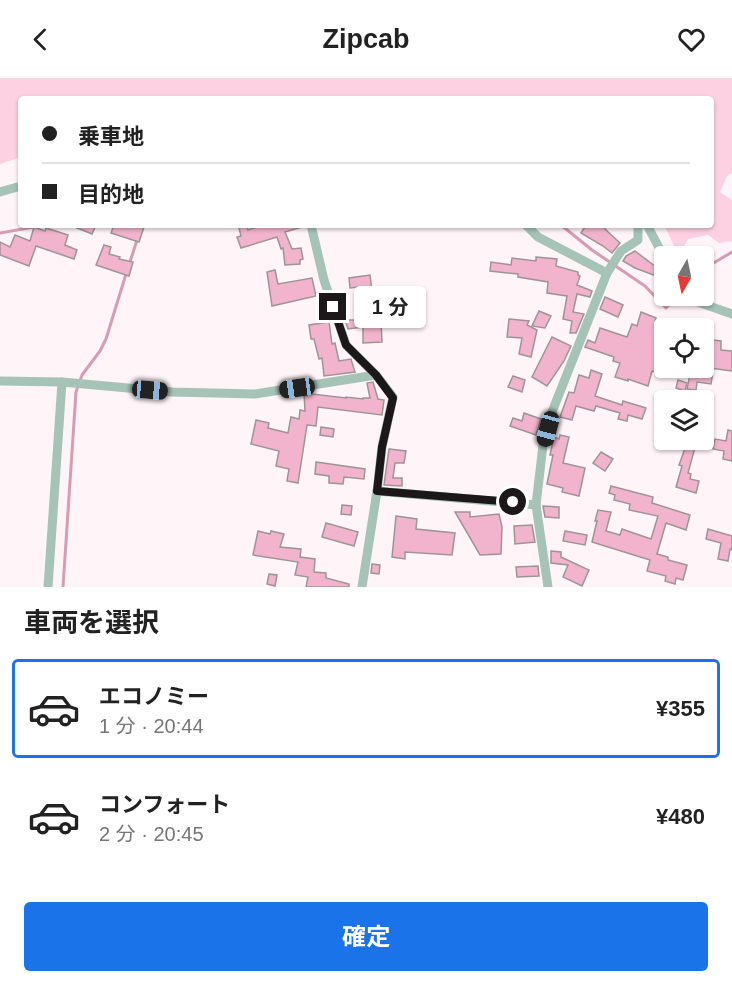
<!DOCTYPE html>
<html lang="ja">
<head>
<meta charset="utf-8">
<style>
	body { margin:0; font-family:Helvetica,"Noto Sans JP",sans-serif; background:#f2f2f2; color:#222; height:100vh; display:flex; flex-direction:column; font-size:22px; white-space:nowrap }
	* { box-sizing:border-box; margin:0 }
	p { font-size:20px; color:#767676 }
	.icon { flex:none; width:33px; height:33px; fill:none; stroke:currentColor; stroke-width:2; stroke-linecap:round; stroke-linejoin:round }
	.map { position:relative; height:509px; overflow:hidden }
	.panel { display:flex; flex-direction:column; background:#fff; flex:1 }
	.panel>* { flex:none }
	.guide { position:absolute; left:18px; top:18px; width:696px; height:132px; border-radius:6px; box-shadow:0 2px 4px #0004; display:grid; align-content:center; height:132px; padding:0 24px; background:#fff }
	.needle { width:39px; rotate:189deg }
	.buttons { position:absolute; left:654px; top:168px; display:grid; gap:12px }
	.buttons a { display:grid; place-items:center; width:60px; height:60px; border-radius:6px; background:#fff; box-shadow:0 2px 4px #0004; font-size:30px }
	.end { position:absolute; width:27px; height:27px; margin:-14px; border:8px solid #1c181a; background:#fff; box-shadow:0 0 0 3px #fff }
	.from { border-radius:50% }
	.bubble { position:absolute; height:42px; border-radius:6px; background:#fff; box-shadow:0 2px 4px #0004; font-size:20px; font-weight:700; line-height:42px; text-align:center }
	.car { position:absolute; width:18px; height:36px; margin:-18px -9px; border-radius:8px; box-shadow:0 0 4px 2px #0007; background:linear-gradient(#222 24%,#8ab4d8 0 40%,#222 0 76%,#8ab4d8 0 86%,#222 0) }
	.guide b { display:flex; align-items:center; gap:21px; height:57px; font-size:22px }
	.guide b+b { border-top:2px solid #e0e0e0 }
	.guide i { width:15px; height:15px; background:#222 }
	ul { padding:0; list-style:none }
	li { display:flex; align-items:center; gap:18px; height:99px; margin:0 12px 9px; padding:0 12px; border:3px solid transparent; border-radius:6px }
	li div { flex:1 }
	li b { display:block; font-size:22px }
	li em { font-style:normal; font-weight:700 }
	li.selected { border-color:#1a73e8 }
	li>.icon { width:54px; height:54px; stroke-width:1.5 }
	h2 { padding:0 24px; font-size:27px; line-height:72px }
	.primary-button { display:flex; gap:12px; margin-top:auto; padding:12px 24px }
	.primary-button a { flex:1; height:69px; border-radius:6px; background:#1a73e8; color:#fff; font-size:24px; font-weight:700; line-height:69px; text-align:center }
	header { display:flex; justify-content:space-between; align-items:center; height:78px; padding:0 24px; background:#fff; font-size:27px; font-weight:700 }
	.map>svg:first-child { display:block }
</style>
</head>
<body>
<header><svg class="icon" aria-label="back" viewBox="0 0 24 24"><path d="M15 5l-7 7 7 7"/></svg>Zipcab<svg class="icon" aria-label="heart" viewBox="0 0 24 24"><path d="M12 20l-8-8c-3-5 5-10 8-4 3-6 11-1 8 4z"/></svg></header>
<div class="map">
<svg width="732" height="509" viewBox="0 0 732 509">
	<rect width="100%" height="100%" fill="#fff4f8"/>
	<polygon fill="#fed1e2" points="0,0 732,0 732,95 727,98 720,114 732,122 732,163 719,165 708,157 688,161 679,178 664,147 711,147 711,21 21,21 21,79 0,86"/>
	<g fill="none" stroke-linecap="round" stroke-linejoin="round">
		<g stroke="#d79cb3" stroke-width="3">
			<polyline points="561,147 592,172 645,208 666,230 679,218"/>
			<polyline points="0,155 45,147"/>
			<polyline points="129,187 137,162"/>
			<polyline points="704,194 712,186 732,174"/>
			<polyline points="63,509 76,314 82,297 100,273 106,261 126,196"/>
		</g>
	</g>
	<g fill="#f2b4cc" stroke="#9e9497" stroke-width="1.5">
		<polygon points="70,147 96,147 92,156"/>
		<polygon points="114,147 137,147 144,149 139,164 111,155"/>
		<polygon points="262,147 301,147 302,149 285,154 292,171 301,170 303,181 300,182 300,186 285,187 283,170 281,171 277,159 241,170 237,159 241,158 239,150 247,148 248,152"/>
		<polygon points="586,147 607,147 605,151 620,165 612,175 603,168 581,155"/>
		<polygon points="34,149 45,153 46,150 68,157 65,167 77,172 74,181 36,168 29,188 0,177 0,164 10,169 15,157 30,163"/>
		<polygon points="104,167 111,169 109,176 120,179 119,181 133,184 129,198 96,187"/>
		<polygon points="635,173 664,195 664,201 635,190 623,183 626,178"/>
		<polygon points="536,179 557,181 556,188 578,194 578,197 580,198 577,207 592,213 590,219 577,216 573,234 584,236 576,255 570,255 572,243 563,241 567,218 547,215 548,204 518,199 518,196 490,193 491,184 511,187 512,180 536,183"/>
		<polygon points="275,192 278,206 312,200 316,218 272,228 267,194"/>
		<polygon points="370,197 372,213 369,213 373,227 363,229 358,209 350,210 349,200"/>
		<polygon points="605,219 623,227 618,239 600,231"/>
		<polygon points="539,233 551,238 545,250 532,248"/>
		<polygon points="641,234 656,240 655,243 657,243 655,251 664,254 664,266 657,286 669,290 667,298 652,293 648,308 628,301 628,303 615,299 620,285 613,283 614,279 585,269 588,262 595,265 600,250 627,259 632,246 637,248"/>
		<polygon points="509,241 529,243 527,247 537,252 531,279 519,276 522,260 507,259"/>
		<polygon points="345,242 381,242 382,264 363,265 363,249 348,251"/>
		<polygon points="329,244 332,266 335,265 339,283 351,281 355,294 324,298 322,280 319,281 314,261 311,261 309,247"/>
		<polygon points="704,258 714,262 721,263 721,272 732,273 732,293 710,290 712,274 704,270"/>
		<polygon points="552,259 571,268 564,283 547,308 532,299"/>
		<polygon points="691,291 713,294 711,306 697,304 696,312 687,311"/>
		<polygon points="591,292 602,296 595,318 622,327 623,323 646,330 642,341 628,337 627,343 618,341 620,335 596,328 594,333 576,328 572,342 560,339 569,314 574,315 579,297 589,300"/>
		<polygon points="513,298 525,302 522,314 508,309"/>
		<polygon points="678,302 687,305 685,313 676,310"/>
		<polygon points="373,304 378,321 384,322 382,337 318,329 316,348 307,347 298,405 287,403 289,391 276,388 279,373 251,366 256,342 269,345 268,350 288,355 291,339 299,341 300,332 305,333 304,315 346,320 346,319 363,321 363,320 370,320 367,305"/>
		<polygon points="524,335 541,341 536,357 510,348 513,340 522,343"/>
		<polygon points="321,349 334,351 333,359 320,357"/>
		<polygon points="728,352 732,353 732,383 723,381 724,373 713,371 715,361 726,363"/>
		<polygon points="560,357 569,359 563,385 585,390 579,418 562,414 563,410 547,406 553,377 550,377 554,359 559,361"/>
		<polygon points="688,362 697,362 688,395 691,396 690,401 699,403 696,415 676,409 682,388 679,387"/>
		<polygon points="389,371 406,373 404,385 395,385 393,400 402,400 402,408 384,407"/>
		<polygon points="601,374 613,381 605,393 593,385"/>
		<polygon points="316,384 365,391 364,401 344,399 343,406 329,405 329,398 315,396"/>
		<polygon points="611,408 653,419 652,425 690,437 686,452 666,445 657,476 668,479 668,482 687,487 683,502 676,500 675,506 665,503 666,498 647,493 650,482 592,464 597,443 595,443 598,432 611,434 606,453 620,457 622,451 651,461 658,438 629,432 630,426 614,422 615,417 609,415"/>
		<polygon points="342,427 352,428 351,437 341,436"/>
		<polygon points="543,428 559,429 559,440 545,439"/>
		<polygon points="455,434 470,434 470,439 499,436 502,449 501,476 480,477"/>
		<polygon points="396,438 417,441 416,451 455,455 452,477 405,474 405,481 392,479"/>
		<polygon points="326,445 358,454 354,468 322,459"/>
		<polygon points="532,447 535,464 515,466 514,448"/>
		<polygon points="708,451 732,458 732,472 730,471 728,483 718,481 721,465 706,461"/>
		<polygon points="258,453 270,456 271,453 284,456 280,469 301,471 300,479 315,481 314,494 326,495 326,500 349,506 349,509 306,509 308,499 295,497 298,484 253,477"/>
		<polygon points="565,453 587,457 585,467 563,463"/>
		<polygon points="551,473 561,474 561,479 589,492 582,508 563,499 568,487 551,485"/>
		<polygon points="372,486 380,487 379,496 371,495"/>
		<polygon points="538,488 539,498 517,499 516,489"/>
		<polygon points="269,496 277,497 275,508 267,506"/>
	</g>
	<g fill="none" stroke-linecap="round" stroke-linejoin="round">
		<g stroke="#a6c3b8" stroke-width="9">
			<polyline points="0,114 21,108"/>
			<polyline points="311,147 324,202 346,267 376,297 393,319 382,369 377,413 362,509"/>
			<polyline points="526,147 538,159 607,195"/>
			<polyline points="647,147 664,179"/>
			<polyline points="687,218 695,223 732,236"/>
			<polyline points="0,303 62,304 172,314 255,316 376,297"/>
			<polyline points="377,413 536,427"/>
			<polyline points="48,509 62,304"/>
			<polyline points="548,509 536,427 543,367 552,334 607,195 621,173 638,162 638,147"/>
		</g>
	</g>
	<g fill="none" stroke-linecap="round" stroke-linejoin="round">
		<polyline stroke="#1c181a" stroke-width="8" points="333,229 346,267 376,297 393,320 382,369 377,413 513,424"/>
	</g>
</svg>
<div class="buttons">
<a><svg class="needle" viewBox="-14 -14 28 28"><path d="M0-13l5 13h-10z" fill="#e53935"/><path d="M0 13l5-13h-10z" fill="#767676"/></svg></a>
<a><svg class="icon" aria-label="locate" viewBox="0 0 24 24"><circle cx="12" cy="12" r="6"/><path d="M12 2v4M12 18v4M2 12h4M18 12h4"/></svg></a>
<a><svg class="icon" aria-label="layers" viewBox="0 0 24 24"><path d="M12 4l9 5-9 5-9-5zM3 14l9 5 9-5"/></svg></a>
</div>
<i class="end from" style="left:513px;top:424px"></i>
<i class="end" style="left:333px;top:229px"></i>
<div class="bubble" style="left:354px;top:208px;width:72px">1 分</div>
<i class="car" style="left:297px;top:310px;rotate:262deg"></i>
<i class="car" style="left:150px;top:312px;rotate:95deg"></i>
<i class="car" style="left:548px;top:351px;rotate:195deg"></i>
<div class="guide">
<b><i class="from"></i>乗車地</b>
<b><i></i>目的地</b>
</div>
</div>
<section class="panel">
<h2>車両を選択</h2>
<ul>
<li class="selected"><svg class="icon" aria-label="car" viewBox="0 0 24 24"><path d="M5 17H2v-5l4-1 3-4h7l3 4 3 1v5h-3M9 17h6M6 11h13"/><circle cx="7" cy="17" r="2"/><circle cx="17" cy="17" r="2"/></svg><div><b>エコノミー</b><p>1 分 · 20:44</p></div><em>¥355</em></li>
<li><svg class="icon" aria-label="car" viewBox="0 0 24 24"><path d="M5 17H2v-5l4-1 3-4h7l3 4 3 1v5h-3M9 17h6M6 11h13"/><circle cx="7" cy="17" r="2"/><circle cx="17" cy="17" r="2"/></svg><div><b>コンフォート</b><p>2 分 · 20:45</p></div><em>¥480</em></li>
</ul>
<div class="primary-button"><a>確定</a></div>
</section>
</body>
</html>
